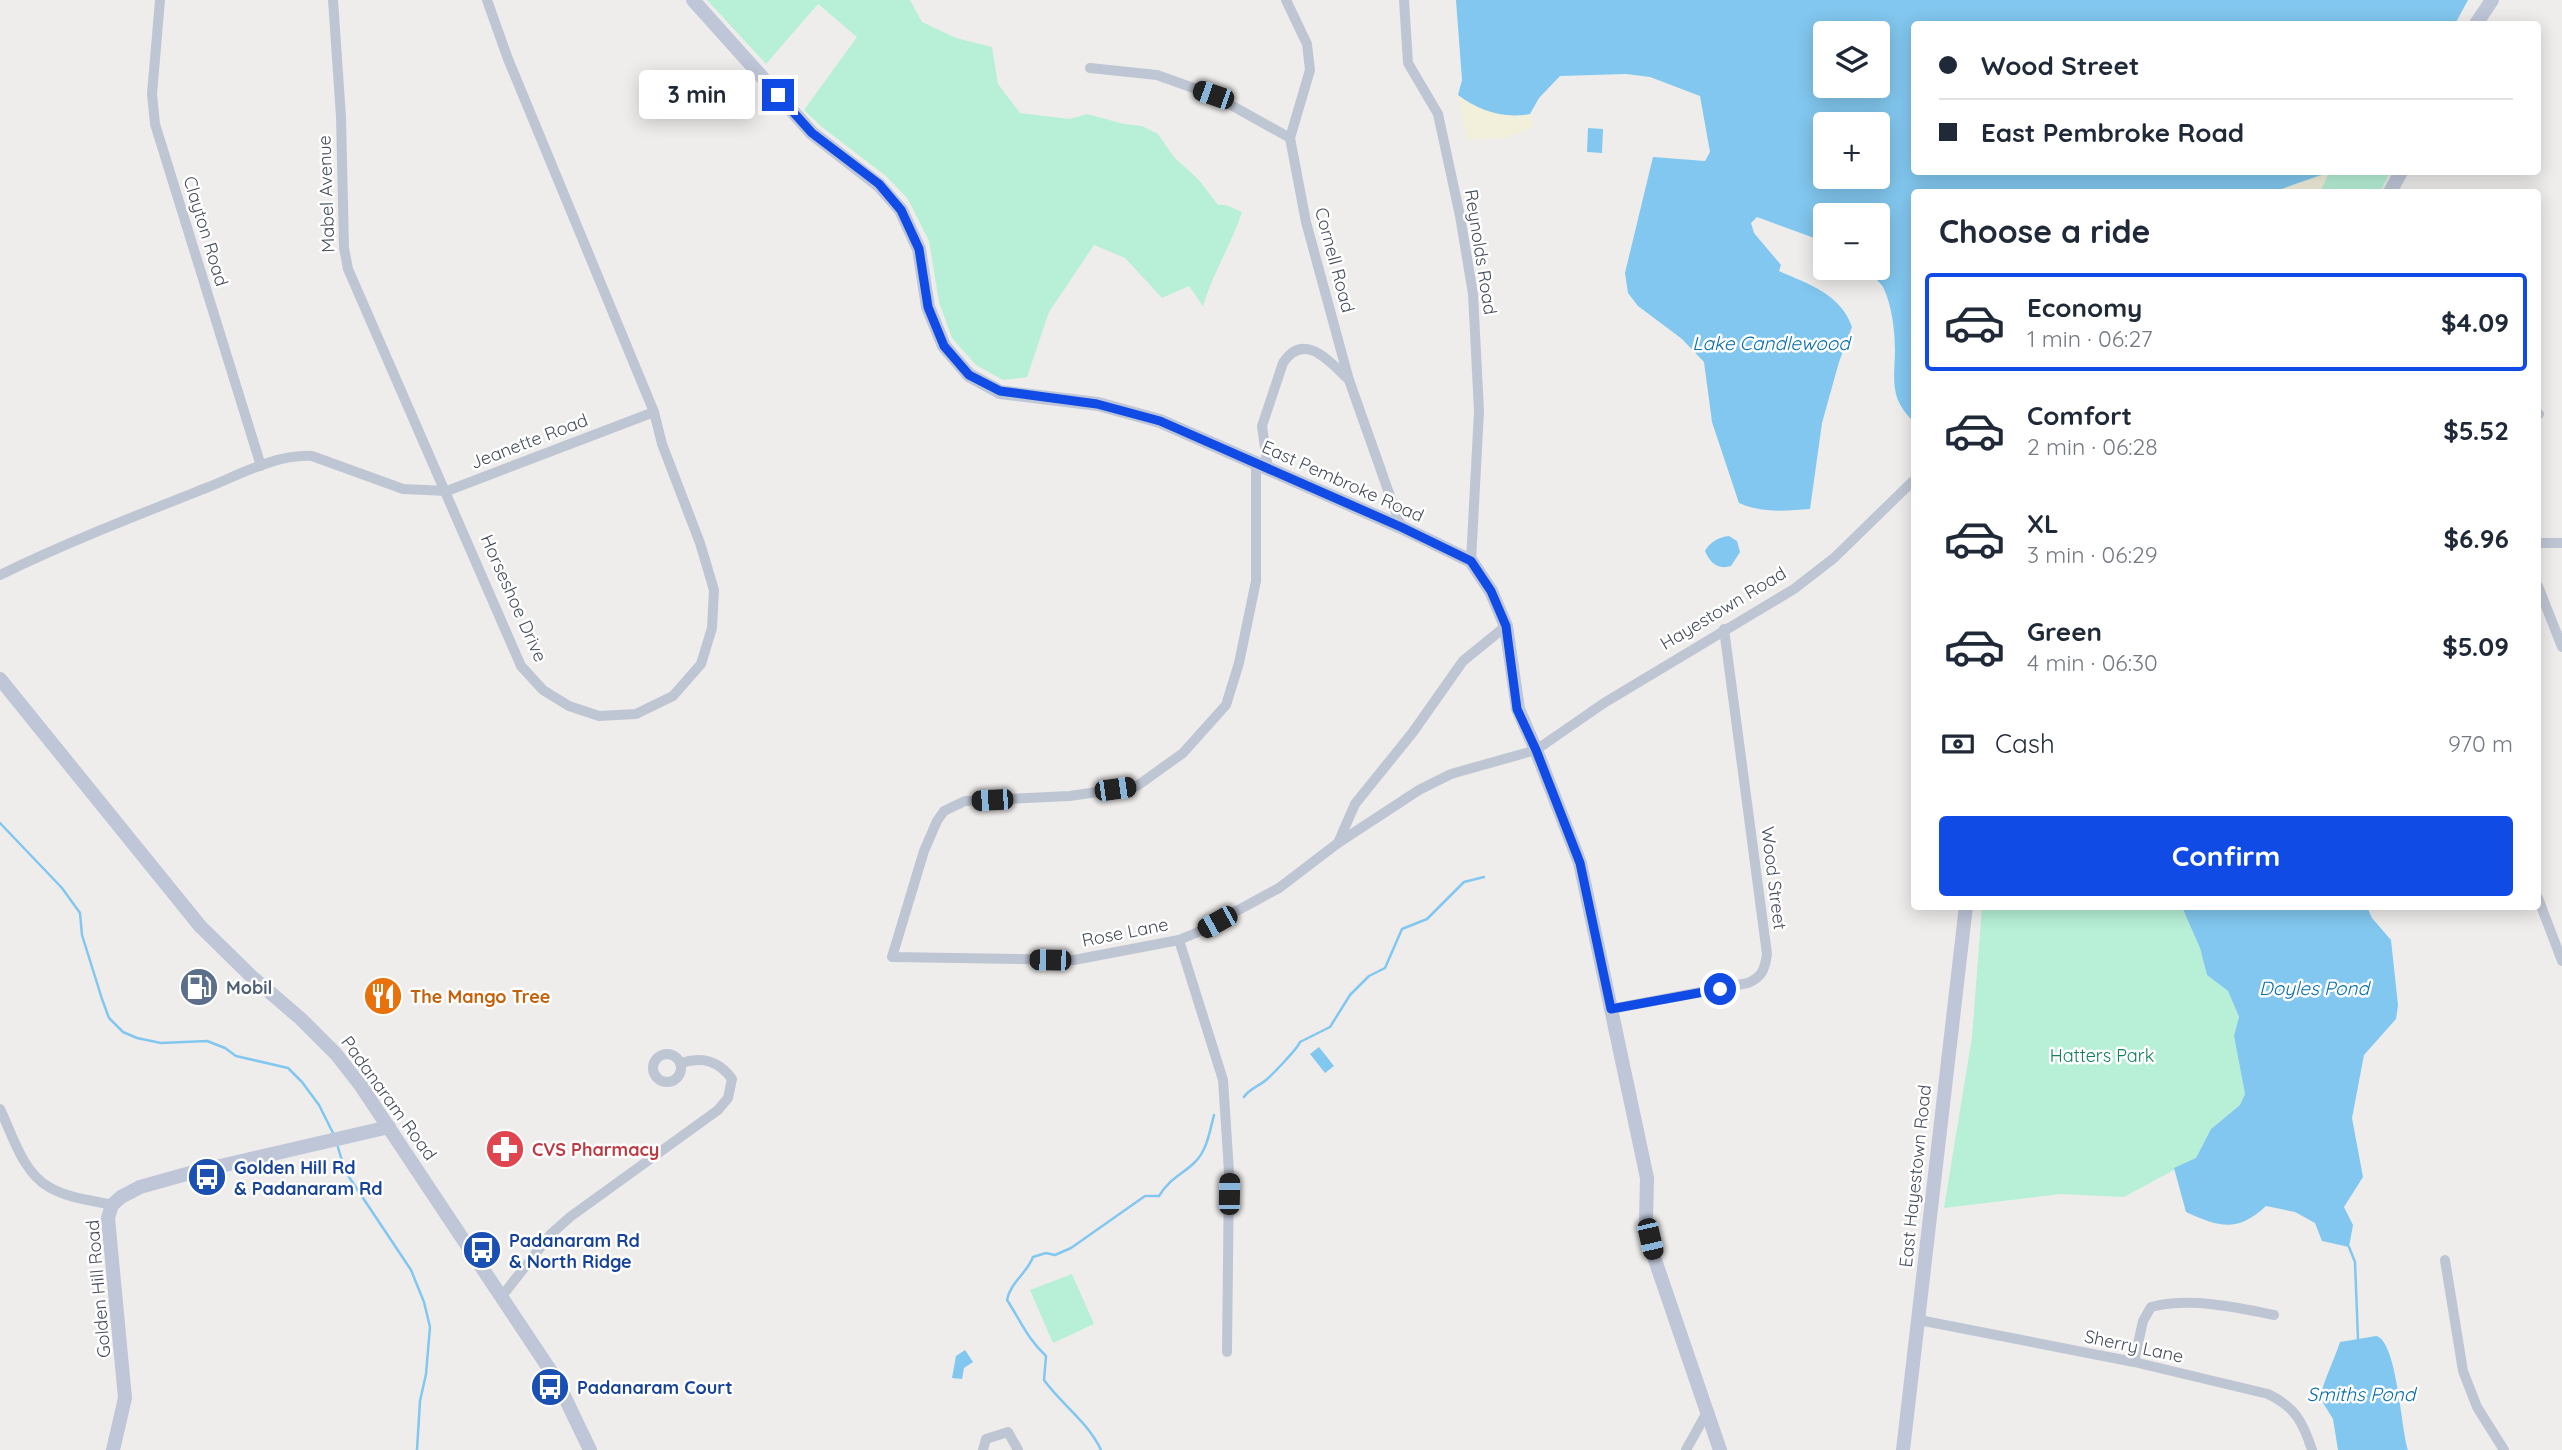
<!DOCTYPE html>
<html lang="en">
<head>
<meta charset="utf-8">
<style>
	body { margin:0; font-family:Quicksand,sans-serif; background:#f6f6f7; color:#1f2937; height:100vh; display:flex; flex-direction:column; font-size:26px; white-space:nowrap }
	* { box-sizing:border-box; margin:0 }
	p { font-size:23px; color:#747a83 }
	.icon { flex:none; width:38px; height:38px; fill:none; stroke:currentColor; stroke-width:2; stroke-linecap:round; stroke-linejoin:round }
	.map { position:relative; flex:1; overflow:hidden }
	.side { position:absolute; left:1911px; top:189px; width:630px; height:721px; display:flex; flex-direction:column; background:#fff; border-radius:7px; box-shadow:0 4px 18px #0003 }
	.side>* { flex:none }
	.hud { position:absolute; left:1911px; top:21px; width:630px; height:154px; border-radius:7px; box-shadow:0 4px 18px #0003; display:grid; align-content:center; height:154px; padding:0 28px; background:#fff }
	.fabs { position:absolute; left:1813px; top:21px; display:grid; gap:14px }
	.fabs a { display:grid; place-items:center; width:77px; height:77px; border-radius:7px; background:#fff; box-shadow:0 4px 18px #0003; font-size:35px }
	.end { position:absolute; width:32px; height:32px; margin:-16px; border:9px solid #114be5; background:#fff; box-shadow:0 0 0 4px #fff }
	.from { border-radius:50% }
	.bubble { position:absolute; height:49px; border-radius:7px; background:#fff; box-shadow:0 4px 18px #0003; font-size:23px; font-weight:800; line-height:49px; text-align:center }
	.car { position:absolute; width:21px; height:42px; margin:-21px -10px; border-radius:9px; box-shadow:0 0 5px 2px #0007; background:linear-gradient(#222 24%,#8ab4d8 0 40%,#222 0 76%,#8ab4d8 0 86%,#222 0) }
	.hud b { display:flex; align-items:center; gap:24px; height:66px; font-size:26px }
	.hud b+b { border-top:2px solid #e0e1e3 }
	.hud i { width:18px; height:18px; background:#1f2937 }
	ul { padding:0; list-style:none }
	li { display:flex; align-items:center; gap:21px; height:98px; margin:0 14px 10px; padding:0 14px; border:4px solid transparent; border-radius:7px }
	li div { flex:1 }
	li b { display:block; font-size:26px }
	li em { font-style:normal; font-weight:800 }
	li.active { border-color:#114be5 }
	li>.icon { width:63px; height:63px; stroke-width:1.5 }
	h2 { padding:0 28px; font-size:32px; line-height:84px }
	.pay { display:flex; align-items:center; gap:18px; height:77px; padding:0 28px; font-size:26px }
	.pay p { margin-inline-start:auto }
	.button { display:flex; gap:14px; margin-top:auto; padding:14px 28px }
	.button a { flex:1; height:80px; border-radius:7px; background:#114be5; color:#fff; font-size:28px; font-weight:800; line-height:80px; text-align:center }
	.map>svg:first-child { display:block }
</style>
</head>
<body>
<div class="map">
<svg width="2562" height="1450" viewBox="0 0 2562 1450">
	<rect width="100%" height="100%" fill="#efedec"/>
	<g fill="#b7f0d6">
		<path d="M707,0H910L922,22L956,38L992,47L998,84L1020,113L1070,119L1087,114L1124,124L1142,126L1158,134L1174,157L1199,180L1218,205H1226L1242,212C1231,245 1213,273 1203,306L1189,286L1162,298L1125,258L1094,245L1049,312L1027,377L1003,380L976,365L952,338L939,302L929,241L908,199L886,176L822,127L804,110L857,37L818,4L766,64Z"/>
		<polygon points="2329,172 2390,172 2380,192 2273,192"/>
		<polygon points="1982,907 2182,907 2200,948 2207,975 2228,991 2239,1018 2234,1036 2245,1094 2240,1105 2211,1129 2196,1158 2124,1197 2060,1194 1944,1208 1972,1037"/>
		<polygon points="1072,1274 1094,1324 1053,1343 1030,1290"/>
	</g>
	<g fill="#f2efdb">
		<path d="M1458,95C1478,110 1505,119 1530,114L1533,127L1506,138L1467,140Z"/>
		<polygon points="2329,173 2320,192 2273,192"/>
	</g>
	<g fill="#82c7ef" fill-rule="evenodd">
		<path d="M1456,0H2468L2455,24H1914V172H2329L2273,192H1914V422C1890,399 1894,382 1895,352C1895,331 1892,305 1883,287C1879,280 1869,274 1863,268H1878V215H1825V242L1757,217L1751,223L1754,233L1781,265L1779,271C1808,284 1841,294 1852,327L1839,362L1822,423L1810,509C1785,511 1762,513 1739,503L1712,422L1704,362L1682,339L1638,306L1628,293L1625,273L1653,157L1705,161L1710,152L1700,96L1650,77L1626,74L1560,76L1539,98L1530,114C1504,119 1479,111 1458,95L1462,80ZM1878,33V86H1825V33ZM1825,124H1878V177H1825Z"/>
		<polygon points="1588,128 1603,129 1602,153 1587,152"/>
		<path d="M1729,536L1737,541L1740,552L1731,566C1718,570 1710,563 1705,551C1710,542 1719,537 1729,536Z"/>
		<path d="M2182,907H2367L2372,918L2391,940L2398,1005L2396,1019L2364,1055L2352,1118L2363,1177L2344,1207L2353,1225L2349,1247L2322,1241L2315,1223L2295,1212L2266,1206C2237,1233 2219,1227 2186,1212L2174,1168L2196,1158L2211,1129L2240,1105L2245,1094L2234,1036L2239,1017L2228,991L2207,975L2200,948Z"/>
		<polygon points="1319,1047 1334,1066 1325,1073 1310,1054"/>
		<path d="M2376,1336C2397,1340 2401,1429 2408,1450H2338L2333,1419L2320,1398C2324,1379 2334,1361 2340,1342Z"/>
		<polygon points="965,1350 973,1362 964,1368 962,1379 952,1378 956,1356"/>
	</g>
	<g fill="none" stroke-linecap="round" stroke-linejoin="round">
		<g stroke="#82c7ef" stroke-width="2.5">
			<polyline points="0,823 62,888 80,913 82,935 102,999 109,1018 123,1032 137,1038 161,1043 207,1041 225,1048 236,1056 288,1068 302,1082 319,1105 334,1135"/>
			<path d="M1244,1097C1249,1089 1259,1086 1266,1080C1273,1074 1298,1048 1300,1042L1330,1027L1350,995L1369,976L1385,968L1402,929L1427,919L1464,882L1484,877"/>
			<polyline points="337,1144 345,1171 411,1270 424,1302 430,1327 426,1374 420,1401 417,1450"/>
			<polyline points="2349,1247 2355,1262 2358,1339"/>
			<path d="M1101,1450C1088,1422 1062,1405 1044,1380L1046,1356C1026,1337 1021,1321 1007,1300C1010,1283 1027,1273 1033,1257L1046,1253L1055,1255L1071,1248L1145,1196H1159C1170,1178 1182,1175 1195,1162C1207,1151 1210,1130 1214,1115"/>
		</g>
		<g stroke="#bfc6d3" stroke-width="10">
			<polyline points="160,0 152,94 155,124 261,466"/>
			<polyline points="333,0 341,117 344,248 348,269 521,666 543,690 569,706 599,716 636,714 673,696 701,664 712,628 714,590 700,543 662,444 654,412 508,59 487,0"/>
			<polyline points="1286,0 1307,44 1310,70 1290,138 1306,222 1349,380 1401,527"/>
			<polyline points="1404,0 1408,63 1438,114 1460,216 1473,294 1479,411 1471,561"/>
			<polyline points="1090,68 1157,75 1213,95 1290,138"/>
			<polyline points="2538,414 2539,414"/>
			<polyline points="1256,464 1256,581 1239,663 1226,705 1183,753 1137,786 1070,796 965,801 944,811 937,821 924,851 892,957 1074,960 1179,940 1198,932 1279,888 1338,843 1419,790 1451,774 1536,750 1604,703 1794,589 1834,558 1914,480"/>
			<path d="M1268,469L1262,426L1283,363C1304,331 1329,361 1347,378"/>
			<polyline points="2538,543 2562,543"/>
			<path d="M0,575C68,542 135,516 206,488C239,475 276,454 312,456L403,489L447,491L654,412"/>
			<polyline points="2538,586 2562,647"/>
			<polyline points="1338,843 1355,804 1413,732 1463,661 1506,626"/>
			<polyline points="2538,898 2562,961"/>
			<polyline points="1179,940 1223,1080 1229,1172 1227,1352"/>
			<path d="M1611,1009L1748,983C1762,977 1765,969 1767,954L1724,629"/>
			<circle cx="667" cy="1068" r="14"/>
			<path d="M0,1109C12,1134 23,1173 49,1187C67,1198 91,1200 112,1205"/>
			<polyline points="2445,1260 2463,1371 2477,1407 2504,1450"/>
			<path d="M502,1296L551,1234L570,1217L718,1110L728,1098L732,1079C719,1061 703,1056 681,1063"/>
			<path d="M1919,1320L2134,1362L2268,1394C2295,1407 2303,1422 2312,1450"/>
			<path d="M2134,1362L2143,1321L2151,1307C2189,1297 2236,1307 2274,1315"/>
			<polyline points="983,1450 986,1439 1008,1432 1018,1450"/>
			<polyline points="1686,1450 1706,1414"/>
		</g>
		<g stroke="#bec6d7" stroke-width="14">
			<polyline points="693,0 812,133 879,185 901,210 919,249 928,307 944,346 969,375 1000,392 1098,404 1160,421 1401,527 1471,561 1491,591 1506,626 1518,709 1536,750 1580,863 1647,1178 1646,1222 1654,1257 1720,1450"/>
			<polyline points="2476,24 2492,0"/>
			<polyline points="2390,192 2401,172"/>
			<polyline points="0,679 200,926 251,976 301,1019 336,1054 361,1086 556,1379 590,1450"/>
			<polyline points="113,1450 125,1398 108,1218 112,1205 121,1197 140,1187 190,1173 389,1127"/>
			<polyline points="1903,1450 1966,906"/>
		</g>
	</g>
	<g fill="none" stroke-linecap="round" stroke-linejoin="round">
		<polyline stroke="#114be5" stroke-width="9" points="778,95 812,133 879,184 901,210 919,249 928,307 944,346 969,375 1000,391 1097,404 1160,421 1401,527 1471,561 1491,591 1506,626 1517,709 1536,750 1580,863 1611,1009 1720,989"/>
	</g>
	<defs>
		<g id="fuel-disc" transform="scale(2.0125)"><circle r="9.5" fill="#5c6f8a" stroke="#fff"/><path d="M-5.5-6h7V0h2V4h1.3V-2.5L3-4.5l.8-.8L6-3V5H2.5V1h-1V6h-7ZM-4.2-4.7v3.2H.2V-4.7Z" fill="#fff"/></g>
		<g id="restaurant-disc" transform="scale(2.0125)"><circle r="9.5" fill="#e8710a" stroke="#fff"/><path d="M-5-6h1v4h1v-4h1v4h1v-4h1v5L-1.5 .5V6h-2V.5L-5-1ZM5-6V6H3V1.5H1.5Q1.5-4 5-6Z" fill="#fff"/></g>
		<g id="pharmacy-disc" transform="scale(2.0125)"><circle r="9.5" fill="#e0444e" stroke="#fff"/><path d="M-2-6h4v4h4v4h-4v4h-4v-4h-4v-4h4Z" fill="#fff"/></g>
		<g id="bus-disc" transform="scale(2.0125)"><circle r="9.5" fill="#1a4fb4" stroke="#fff"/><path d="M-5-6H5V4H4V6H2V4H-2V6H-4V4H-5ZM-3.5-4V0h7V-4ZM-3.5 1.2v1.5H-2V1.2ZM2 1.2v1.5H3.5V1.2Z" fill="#fff"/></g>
	</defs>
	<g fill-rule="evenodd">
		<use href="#fuel-disc" x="199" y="987"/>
		<use href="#restaurant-disc" x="383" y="996"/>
		<use href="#pharmacy-disc" x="505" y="1149"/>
		<use href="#bus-disc" x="207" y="1177"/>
		<use href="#bus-disc" x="482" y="1250"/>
		<use href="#bus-disc" x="550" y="1387"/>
	</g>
	<g text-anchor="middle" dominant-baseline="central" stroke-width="5" stroke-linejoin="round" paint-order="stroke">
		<g font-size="18" fill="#444c5b" stroke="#fff">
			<text transform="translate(326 194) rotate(-92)">Mabel Avenue</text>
			<text transform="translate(206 231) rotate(73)">Clayton Road</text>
			<text transform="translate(1481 252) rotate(81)">Reynolds Road</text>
			<text transform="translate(1335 260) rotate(75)">Cornell Road</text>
			<text transform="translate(529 441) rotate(-21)">Jeanette Road</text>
			<text transform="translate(1343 481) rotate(24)">East Pembroke Road</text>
			<text transform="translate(514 598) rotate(66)">Horseshoe Drive</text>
			<text transform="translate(1723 608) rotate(-31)">Hayestown Road</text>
			<text transform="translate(1774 878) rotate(83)">Wood Street</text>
			<text transform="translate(1125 932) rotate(-11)">Rose Lane</text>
			<text transform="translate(389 1098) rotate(54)">Padanaram Road</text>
			<text transform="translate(1915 1176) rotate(-84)">East Hayestown Road</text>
			<text transform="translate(98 1289) rotate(-95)">Golden Hill Road</text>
			<text transform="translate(2134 1346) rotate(12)">Sherry Lane</text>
		</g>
		<g font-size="18" font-weight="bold" fill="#4e5e75" stroke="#fff" text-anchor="start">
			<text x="226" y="987">Mobil</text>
		</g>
		<g font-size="18" font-weight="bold" fill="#c56008" stroke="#fff" text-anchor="start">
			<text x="410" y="996">The Mango Tree</text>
		</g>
		<g font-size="18" fill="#127e5a" stroke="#fff">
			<text x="2102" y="1055">Hatters Park</text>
		</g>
		<g font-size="18" font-weight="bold" fill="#be3a42" stroke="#fff" text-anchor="start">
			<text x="532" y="1149">CVS Pharmacy</text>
		</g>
		<g font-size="18" font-weight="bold" fill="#164399" stroke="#fff" text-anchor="start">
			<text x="234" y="1167">Golden Hill Rd<tspan x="234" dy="21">&amp; Padanaram Rd</tspan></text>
			<text x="509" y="1240">Padanaram Rd<tspan x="509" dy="21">&amp; North Ridge</tspan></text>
			<text x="577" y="1387">Padanaram Court</text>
		</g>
		<g font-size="19" font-style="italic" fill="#066eac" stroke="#fff">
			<text x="1771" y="343">Lake Candlewood</text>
			<text x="2314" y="988">Doyles Pond</text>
			<text x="2361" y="1394">Smiths Pond</text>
		</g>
	</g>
</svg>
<div class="fabs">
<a><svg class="icon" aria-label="layers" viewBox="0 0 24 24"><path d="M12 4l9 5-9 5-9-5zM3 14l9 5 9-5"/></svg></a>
<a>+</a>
<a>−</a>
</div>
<i class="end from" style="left:1720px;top:989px"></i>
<i class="end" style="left:778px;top:95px"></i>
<div class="bubble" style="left:639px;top:70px;width:116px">3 min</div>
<i class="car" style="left:1213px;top:95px;rotate:289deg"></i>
<i class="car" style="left:1115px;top:789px;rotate:82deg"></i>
<i class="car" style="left:992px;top:800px;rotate:267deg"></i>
<i class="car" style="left:1217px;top:922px;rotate:241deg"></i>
<i class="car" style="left:1050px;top:960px;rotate:271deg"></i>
<i class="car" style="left:1229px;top:1194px;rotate:1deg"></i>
<i class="car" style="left:1650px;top:1239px;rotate:167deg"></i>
<div class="hud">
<b><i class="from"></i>Wood Street</b>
<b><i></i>East Pembroke Road</b>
</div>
<section class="side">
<h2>Choose a ride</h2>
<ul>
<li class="active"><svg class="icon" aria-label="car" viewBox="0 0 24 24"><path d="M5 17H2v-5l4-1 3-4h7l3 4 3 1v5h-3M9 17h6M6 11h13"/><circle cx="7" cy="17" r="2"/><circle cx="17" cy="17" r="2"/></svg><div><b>Economy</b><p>1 min · 06:27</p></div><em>$4.09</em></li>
<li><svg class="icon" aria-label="car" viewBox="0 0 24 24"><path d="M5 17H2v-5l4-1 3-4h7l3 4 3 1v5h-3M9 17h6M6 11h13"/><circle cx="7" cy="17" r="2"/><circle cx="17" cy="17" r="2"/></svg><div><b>Comfort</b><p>2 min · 06:28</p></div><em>$5.52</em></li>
<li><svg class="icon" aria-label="car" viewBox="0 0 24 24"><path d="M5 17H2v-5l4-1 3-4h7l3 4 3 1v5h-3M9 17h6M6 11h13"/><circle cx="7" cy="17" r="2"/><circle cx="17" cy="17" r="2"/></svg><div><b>XL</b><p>3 min · 06:29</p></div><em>$6.96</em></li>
<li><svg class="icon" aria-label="car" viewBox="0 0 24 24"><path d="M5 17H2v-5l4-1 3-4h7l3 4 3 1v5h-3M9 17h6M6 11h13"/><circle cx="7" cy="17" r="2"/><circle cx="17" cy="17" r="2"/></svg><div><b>Green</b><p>4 min · 06:30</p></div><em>$5.09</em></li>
</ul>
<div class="pay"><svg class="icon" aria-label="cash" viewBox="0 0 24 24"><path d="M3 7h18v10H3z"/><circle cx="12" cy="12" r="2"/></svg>Cash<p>970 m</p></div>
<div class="button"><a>Confirm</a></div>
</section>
</div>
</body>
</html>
